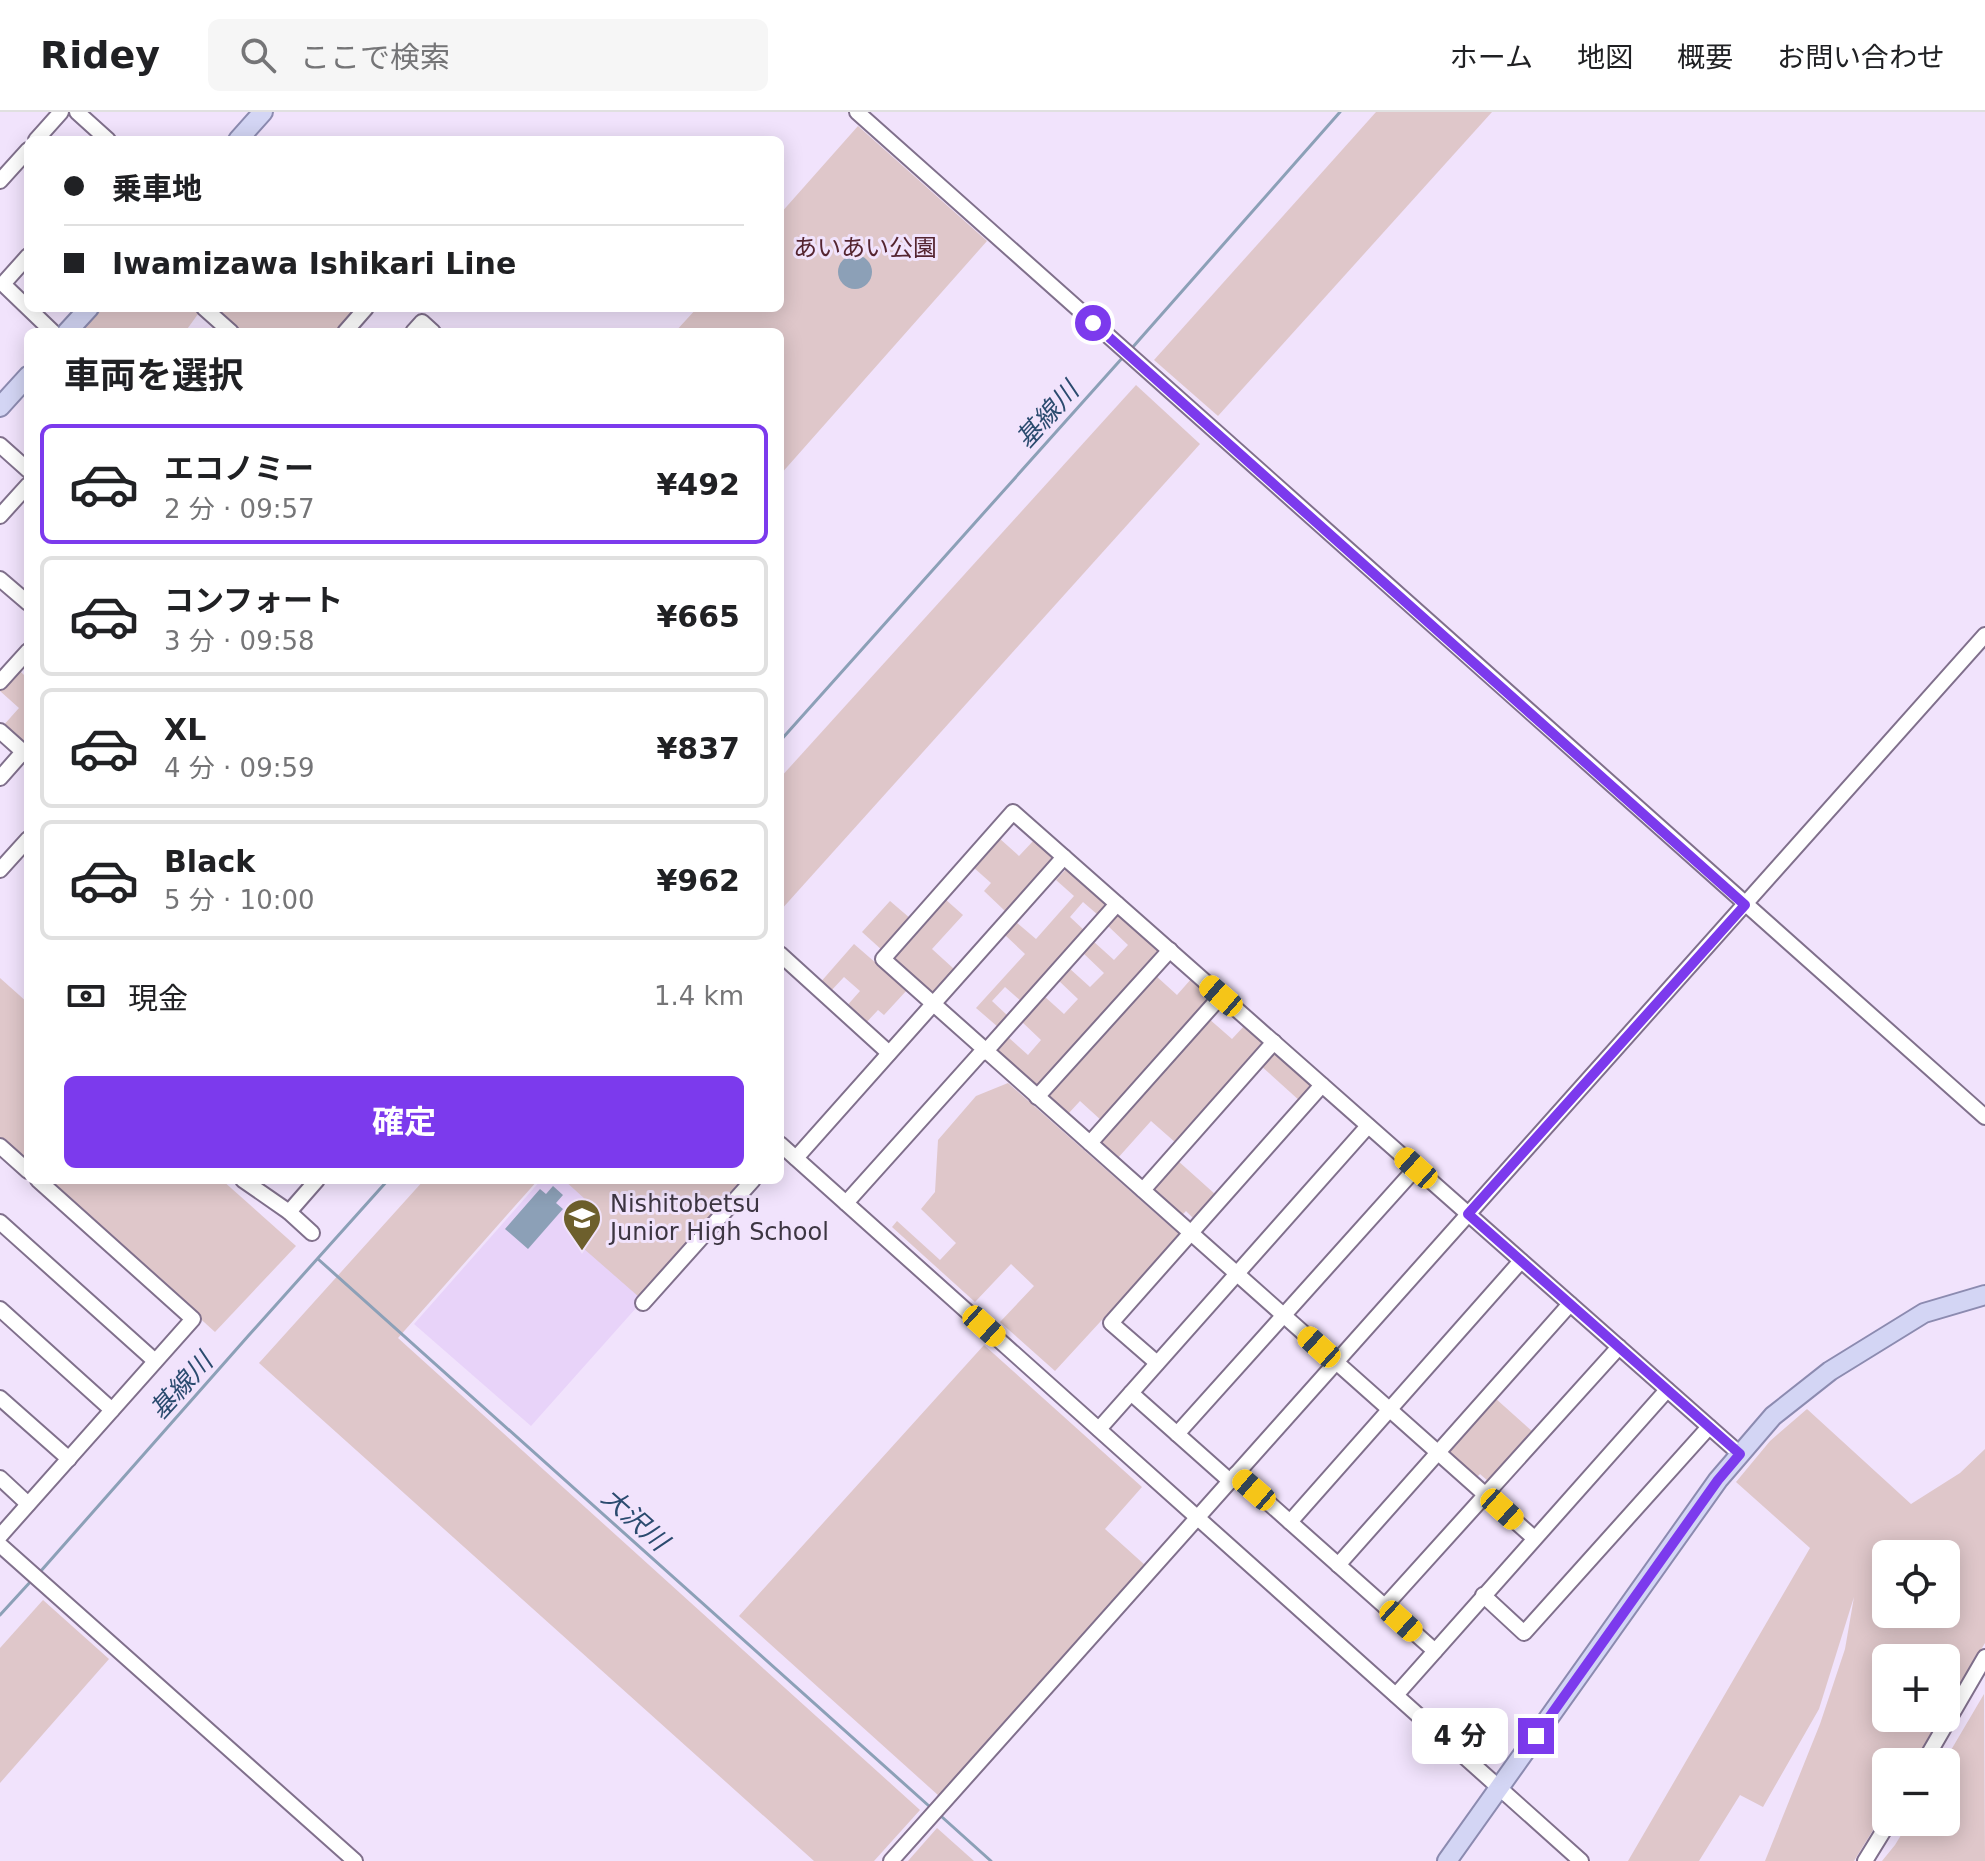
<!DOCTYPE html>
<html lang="ja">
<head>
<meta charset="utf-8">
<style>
	body { margin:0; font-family:"DejaVu Sans","Noto Sans JP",sans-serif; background:#f6f6f6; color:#202124; height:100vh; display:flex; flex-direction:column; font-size:30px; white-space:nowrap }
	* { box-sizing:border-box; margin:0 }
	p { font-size:26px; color:#757577 }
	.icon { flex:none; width:44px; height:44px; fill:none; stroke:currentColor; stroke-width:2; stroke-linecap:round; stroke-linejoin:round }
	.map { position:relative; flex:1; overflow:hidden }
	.drawer { position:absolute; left:24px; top:216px; width:760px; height:856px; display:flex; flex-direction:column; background:#fff; border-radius:12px; box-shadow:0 4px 20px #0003 }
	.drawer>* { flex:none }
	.banner { position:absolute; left:24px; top:24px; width:760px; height:176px; border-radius:12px; box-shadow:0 4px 20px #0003; display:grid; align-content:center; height:176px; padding:0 40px; background:#fff }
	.tools { position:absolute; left:1872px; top:1428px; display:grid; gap:16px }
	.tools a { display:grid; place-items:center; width:88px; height:88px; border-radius:12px; background:#fff; box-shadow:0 4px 20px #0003; font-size:40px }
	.end { position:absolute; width:36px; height:36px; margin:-18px; border:10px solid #7c3aed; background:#fff; box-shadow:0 0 0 4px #fff }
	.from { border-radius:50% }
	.bubble { position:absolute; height:56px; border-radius:12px; background:#fff; box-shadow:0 4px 20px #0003; font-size:26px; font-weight:700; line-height:56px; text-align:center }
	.car { position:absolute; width:24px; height:48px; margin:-24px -12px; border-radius:10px; box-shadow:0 0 6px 2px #0007; background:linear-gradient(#f5c518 24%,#345 0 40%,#f5c518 0 76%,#345 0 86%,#f5c518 0) }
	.banner b { display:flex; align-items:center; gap:28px; height:76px; font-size:30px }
	.banner b+b { border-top:2px solid #e0e0e0 }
	.banner i { width:20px; height:20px; background:#202124 }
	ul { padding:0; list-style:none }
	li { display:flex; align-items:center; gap:24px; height:120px; margin:0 16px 12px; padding:0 24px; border:4px solid #e0e0e0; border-radius:12px }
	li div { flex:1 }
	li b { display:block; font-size:30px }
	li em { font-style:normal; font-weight:700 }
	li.active { border-color:#7c3aed }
	li>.icon { width:72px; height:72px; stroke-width:1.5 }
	h2 { padding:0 40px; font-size:36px; line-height:96px }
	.pay { display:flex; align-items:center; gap:20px; height:88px; padding:0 40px; font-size:30px }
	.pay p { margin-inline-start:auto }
	.button { display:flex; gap:16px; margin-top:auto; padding:16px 40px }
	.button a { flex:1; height:92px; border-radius:12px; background:#7c3aed; color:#fff; font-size:32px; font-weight:700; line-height:92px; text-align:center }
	header { display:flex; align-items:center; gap:48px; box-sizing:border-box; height:112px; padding:0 40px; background:#fff; border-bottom:2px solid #e0e0e0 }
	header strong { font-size:38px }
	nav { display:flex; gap:44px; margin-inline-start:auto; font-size:28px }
	.search { width:560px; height:72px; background:#f6f6f6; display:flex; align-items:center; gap:20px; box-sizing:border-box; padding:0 28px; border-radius:12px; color:#757577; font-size:30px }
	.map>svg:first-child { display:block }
</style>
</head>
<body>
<header>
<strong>Ridey</strong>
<div class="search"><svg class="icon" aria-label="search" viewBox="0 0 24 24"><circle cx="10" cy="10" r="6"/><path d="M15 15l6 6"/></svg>ここで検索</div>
<nav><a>ホーム</a><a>地図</a><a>概要</a><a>お問い合わせ</a></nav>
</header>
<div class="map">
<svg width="1985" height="1749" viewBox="0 0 1985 1749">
	<rect width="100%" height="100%" fill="#f1e3fc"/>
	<polygon fill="#e8d3f9" points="541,1068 750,1068 531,1314 414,1212"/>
	<g fill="#dfc7ca" fill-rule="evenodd">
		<polygon points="1376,0 1492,0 1218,304 1154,248"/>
		<polygon points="858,14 987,129 780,363 780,220 675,220 697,196 780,196 780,102"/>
		<polygon points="99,196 159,196 162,198 165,196 192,196 198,202 185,220 78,220"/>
		<polygon points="213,196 360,196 338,220 240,220"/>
		<polygon points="1136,273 1200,332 780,799 780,666"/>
		<polygon points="19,558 28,567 28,634 26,636 2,615 19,596 0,579"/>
		<polygon points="999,726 1019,744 1035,727 1055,745 1005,799 984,779 991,771 973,755"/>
		<polygon points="1067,756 1108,793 1098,803 1083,790 1070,805 1085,819 1021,889 1005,875 992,889 1008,904 998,915 976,896 1025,842 1005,823 1016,810 1036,827 1074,784 1056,768"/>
		<polygon points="945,787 963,803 932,837 954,857 930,883 890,848"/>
		<polygon points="890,789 911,807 883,839 862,820"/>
		<polygon points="1118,800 1162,840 1037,976 996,938 1008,925 1028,943 1041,928 1021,909 1044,884 1064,902 1078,887 1058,868 1069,856 1090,875 1104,861 1082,840 1093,829 1114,848 1128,833 1107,813"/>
		<polygon points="854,832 907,878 884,903 878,898 864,913 845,896 860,879 844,865 829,881 819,872"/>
		<polygon points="1155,863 1177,883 1192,866 1213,886 1102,1009 1080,989 1068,1002 1046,983"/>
		<polygon points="0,866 28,891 28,1051 0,1025"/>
		<polygon points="1208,906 1232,927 1245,913 1265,931 1176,1031 1151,1009 1117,1047 1098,1031"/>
		<polygon points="1273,939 1313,976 1301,990 1260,953"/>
		<polygon points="1008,971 1180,1123 1055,1259 1000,1210 1034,1174 1011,1152 975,1190 892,1115 897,1109 940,1148 956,1131 921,1097 935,1080 938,1028 976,984"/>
		<polygon points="1177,1048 1216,1083 1195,1108 1186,1099 1181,1104 1153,1079 1153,1074"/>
		<polygon points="47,1068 222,1068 296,1134 215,1220"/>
		<polygon points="424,1068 538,1068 398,1226 920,1698 874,1749 814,1749 259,1251"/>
		<polygon points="564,1068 741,1068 639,1185 575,1129 575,1123 596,1097"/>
		<polygon points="984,1233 1142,1375 1105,1417 1146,1454 939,1684 739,1504"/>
		<polygon points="1495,1286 1533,1320 1489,1370 1480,1362 1476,1366 1449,1342 1449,1338"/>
		<path d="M1807,1297L1911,1392L1960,1361L1985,1337V1531L1946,1596V1546H1886V1606H1940L1914,1650H1886V1697L1854,1749H1765L1820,1612L1845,1537L1854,1485L1819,1597L1763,1695L1740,1683L1699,1749H1628L1810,1436L1736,1370L1770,1329ZM1886,1442H1946V1502H1886Z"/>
		<polygon points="43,1488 109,1547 0,1671 0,1536"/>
		<polygon points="1984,1582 1985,1749 1882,1749 1895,1733 1909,1710 1946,1710 1946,1650 1944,1650"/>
		<polygon points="937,1716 974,1749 908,1749"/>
	</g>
	<g fill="#8ca0b7">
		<circle cx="855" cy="160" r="17"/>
		<polygon points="553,1074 563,1083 556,1091 563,1097 528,1137 505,1117 540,1077 546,1082"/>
	</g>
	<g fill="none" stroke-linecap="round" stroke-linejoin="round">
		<g stroke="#8ca0b7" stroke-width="3">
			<polyline points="1132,236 1340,0"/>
			<polyline points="780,629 1124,244"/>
			<polyline points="318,1147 929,1694"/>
			<polyline points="40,1460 249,1223 388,1068"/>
			<polyline points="0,1503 32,1468"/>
			<polyline points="942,1705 991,1749"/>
		</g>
		<g stroke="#80708c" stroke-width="18">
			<g id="minor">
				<polyline points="77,0 108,28"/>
				<polyline points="857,0 1985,1005"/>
				<polyline points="36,28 61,0"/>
				<polyline points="0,69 28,38"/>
				<polyline points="28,144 3,172 53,220"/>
				<polyline points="204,196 231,220"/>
				<polyline points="345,220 366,196"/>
				<polyline points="413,220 422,210 433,220"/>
				<polyline points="0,333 28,358"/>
				<polyline points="0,404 28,373"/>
				<polyline points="0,467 28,491"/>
				<polyline points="0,570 28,539"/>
				<polyline points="0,619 28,644"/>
				<polyline points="0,666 23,640"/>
				<polyline points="0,758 28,727"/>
				<polyline points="780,842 889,941"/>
				<polyline points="1037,985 1170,838"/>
				<polyline points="1090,1031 1221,884"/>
				<polyline points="780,1032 1581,1749"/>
				<polyline points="0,1034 28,1059"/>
				<polyline points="796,1046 1064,745"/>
				<polyline points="243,1068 289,1100 312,1121"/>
				<polyline points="1143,1078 1274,930"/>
				<polyline points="846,1091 979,943 986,939 1117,792"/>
				<polyline points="289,1100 317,1068"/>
				<polyline points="0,1110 155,1249"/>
				<polyline points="643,1191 753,1068"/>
				<polyline points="0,1197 112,1298"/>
				<polyline points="1157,1251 1111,1211 1322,973"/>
				<polyline points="1131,1281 1230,1369"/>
				<polyline points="0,1286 69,1347"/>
				<polyline points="1099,1317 1368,1014"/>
				<polyline points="1177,1322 1416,1056"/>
				<polyline points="1236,1362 1435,1539"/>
				<polyline points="0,1366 28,1392"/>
				<polyline points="1290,1410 1521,1149"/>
				<polyline points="0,1424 193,1207 38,1068"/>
				<polyline points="1534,1426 883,847 1013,700 1740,1342"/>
				<polyline points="0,1433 355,1749"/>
				<polyline points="1338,1453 1570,1192"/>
				<polyline points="1483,1483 1524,1521 1709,1315"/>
				<polyline points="1385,1494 1619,1235"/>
				<polyline points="1396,1583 1667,1278"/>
				<polyline points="1924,1650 1985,1545"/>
				<polyline points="891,1749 1985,523"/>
				<polyline points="1865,1749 1889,1710"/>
			</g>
		</g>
		<g stroke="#8c8bb0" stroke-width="22">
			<g id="major">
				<polyline points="238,28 263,0"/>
				<polyline points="67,220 89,196"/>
				<polyline points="0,295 28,264"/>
				<polyline points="1447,1749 1718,1368 1773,1304 1830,1259 1924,1201 1985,1183"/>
			</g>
		</g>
		<use href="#minor" stroke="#fff" stroke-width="14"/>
		<use href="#major" stroke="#d3d5f4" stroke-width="18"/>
	</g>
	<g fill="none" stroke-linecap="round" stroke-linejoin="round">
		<polyline stroke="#7c3aed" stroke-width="10" points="1093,211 1745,793 1468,1102 1740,1342 1718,1368 1536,1624"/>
	</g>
	<defs>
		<g id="school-pin" transform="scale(2)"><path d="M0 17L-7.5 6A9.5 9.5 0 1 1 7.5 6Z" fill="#6d5f2c" stroke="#f1e3fc"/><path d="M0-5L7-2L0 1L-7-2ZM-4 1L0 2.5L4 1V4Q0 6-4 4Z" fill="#fff"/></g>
	</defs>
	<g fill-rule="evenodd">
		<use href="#school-pin" x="582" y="1106"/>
	</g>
	<g text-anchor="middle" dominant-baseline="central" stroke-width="6" stroke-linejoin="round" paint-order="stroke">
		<g font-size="24" fill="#552530" stroke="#f1e3fc">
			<text x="865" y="136">あいあい公園</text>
		</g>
		<g font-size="24" fill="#3d3642" stroke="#f1e3fc" text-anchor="start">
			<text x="610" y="1092">Nishitobetsu<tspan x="610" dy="28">Junior High School</tspan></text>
		</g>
		<g font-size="26" font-style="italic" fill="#2b4b6f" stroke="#f1e3fc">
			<text transform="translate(1047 303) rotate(-48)">基線川</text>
			<text transform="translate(181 1274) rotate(-48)">基線川</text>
			<text transform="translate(635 1407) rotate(42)">大沢川</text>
		</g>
	</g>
</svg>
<div class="tools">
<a><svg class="icon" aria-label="locate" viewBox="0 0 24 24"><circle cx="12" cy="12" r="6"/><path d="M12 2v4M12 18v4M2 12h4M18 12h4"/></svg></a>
<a>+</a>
<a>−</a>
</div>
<i class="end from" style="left:1093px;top:211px"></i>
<i class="end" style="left:1536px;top:1624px"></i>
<div class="bubble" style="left:1412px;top:1596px;width:96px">4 分</div>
<i class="car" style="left:1221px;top:884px;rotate:311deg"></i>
<i class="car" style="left:1416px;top:1056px;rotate:312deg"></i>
<i class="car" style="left:984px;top:1214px;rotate:132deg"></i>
<i class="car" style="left:1319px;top:1235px;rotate:312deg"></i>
<i class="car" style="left:1254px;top:1378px;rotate:311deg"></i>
<i class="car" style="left:1502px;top:1397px;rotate:132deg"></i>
<i class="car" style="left:1401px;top:1509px;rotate:132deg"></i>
<div class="banner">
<b><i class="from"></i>乗車地</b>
<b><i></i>Iwamizawa Ishikari Line</b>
</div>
<section class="drawer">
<h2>車両を選択</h2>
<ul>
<li class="active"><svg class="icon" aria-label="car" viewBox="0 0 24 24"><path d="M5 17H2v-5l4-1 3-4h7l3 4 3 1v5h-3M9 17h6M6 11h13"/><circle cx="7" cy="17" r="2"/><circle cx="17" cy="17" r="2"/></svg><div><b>エコノミー</b><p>2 分 · 09:57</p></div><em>¥492</em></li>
<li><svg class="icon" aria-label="car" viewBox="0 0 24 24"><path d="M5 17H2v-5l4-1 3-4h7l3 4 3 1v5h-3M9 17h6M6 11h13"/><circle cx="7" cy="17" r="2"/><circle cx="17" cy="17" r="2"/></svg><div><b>コンフォート</b><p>3 分 · 09:58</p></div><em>¥665</em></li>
<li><svg class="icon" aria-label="car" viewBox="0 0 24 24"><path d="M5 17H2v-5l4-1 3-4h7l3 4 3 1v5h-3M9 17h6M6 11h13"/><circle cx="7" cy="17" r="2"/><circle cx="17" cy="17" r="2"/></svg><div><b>XL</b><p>4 分 · 09:59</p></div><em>¥837</em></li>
<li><svg class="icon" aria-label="car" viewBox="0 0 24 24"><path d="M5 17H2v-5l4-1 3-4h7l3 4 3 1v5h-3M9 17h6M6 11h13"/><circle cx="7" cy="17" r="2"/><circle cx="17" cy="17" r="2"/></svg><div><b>Black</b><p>5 分 · 10:00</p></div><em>¥962</em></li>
</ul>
<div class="pay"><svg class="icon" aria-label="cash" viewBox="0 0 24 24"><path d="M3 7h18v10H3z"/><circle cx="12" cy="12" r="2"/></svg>現金<p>1.4 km</p></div>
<div class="button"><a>確定</a></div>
</section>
</div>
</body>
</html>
